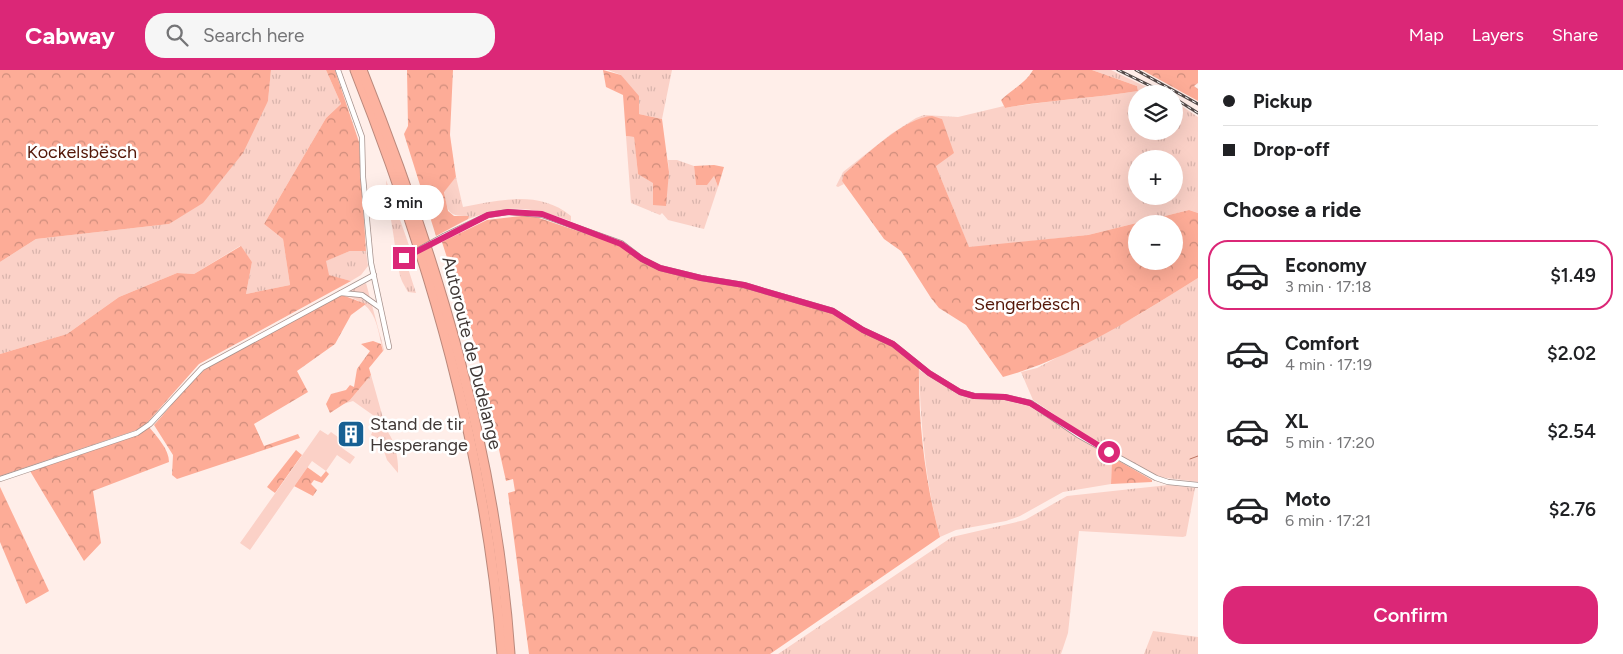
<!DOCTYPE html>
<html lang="en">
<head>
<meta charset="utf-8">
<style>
	body { margin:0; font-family:Figtree,sans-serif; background:#f6f6f6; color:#202124; height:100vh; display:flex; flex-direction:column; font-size:19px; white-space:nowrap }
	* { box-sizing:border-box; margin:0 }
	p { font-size:16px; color:#757577 }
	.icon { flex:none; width:28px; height:28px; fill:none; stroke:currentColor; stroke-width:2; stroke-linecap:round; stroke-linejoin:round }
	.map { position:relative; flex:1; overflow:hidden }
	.drawer { display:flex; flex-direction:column; background:#fff; width:425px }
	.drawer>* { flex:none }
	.hud { display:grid; align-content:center; height:110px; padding:0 25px; background:#fff }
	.tools { position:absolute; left:1128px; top:15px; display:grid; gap:10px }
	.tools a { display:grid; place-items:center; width:55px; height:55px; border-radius:50%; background:#fff; box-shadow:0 5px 20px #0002; font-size:25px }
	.end { position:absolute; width:22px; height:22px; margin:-11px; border:6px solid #db2777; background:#fff; box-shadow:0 0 0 2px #fff }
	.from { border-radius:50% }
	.bubble { position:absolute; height:35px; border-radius:18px; background:#fff; box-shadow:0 5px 20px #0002; font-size:16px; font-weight:600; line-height:35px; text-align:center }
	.hud b { display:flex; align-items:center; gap:18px; height:48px; font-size:19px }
	.hud b+b { border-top:1px solid #e0e0e0 }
	.hud i { width:12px; height:12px; background:#202124 }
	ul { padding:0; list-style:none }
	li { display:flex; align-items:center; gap:15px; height:70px; margin:0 10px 8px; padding:0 15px; border:2px solid transparent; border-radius:20px }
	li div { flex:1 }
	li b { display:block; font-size:19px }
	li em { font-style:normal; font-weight:600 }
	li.current { border-color:#db2777 }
	li>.icon { width:45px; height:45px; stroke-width:1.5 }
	h2 { padding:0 25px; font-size:22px; line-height:60px }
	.primary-button { display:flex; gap:10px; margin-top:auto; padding:10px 25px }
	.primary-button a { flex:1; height:58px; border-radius:20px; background:#db2777; color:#fff; font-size:20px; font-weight:600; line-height:58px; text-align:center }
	header { display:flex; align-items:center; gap:30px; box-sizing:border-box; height:70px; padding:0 25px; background:#db2777; color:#fff }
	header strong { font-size:24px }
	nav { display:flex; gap:28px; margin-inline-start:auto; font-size:18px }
	.search { width:350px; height:45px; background:#f6f6f6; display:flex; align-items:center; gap:12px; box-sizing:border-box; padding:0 18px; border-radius:20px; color:#757577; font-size:19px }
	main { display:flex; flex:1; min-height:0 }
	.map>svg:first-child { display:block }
</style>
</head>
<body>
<header>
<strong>Cabway</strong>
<div class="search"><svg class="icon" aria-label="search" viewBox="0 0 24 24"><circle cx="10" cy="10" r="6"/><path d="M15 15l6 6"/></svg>Search here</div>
<nav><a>Map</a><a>Layers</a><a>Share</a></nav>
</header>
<main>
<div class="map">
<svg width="1198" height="584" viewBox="0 0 1198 584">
	<defs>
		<pattern id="grass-tufts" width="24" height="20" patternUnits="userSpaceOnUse" patternTransform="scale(1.25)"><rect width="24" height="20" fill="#fbd1c7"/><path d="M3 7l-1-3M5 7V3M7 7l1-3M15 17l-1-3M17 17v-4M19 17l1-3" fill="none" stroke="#d8b4ac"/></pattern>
		<pattern id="forest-crowns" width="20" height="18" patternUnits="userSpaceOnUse" patternTransform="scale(1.25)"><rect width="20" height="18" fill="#fdac97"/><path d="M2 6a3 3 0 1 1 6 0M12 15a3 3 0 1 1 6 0" fill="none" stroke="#ce8d7c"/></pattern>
	</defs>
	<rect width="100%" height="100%" fill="#ffeee9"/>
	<g fill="url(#grass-tufts)" fill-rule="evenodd">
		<polygon points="271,0 326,0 341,34 326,48 264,154 283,169 290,215 246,224 252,192 240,176 194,204 177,203 119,227 67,264 0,284 0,192 36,169 169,154 268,31"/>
		<polygon points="608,0 672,0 662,49 639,44 621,5"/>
		<path d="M1092,0H1111L1161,24H1136V61H1174V31L1198,47V143L1189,140L1088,165L969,178L936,96L942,49L924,47L842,111L844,114L838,117L836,116L843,102L891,64L916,48L924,45L958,47L1004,36L1005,38C1050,30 1094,28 1138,21L1137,16ZM1136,89H1174V126H1136Z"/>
		<polygon points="626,66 634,67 638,104 669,102 668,90 677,90 694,96 696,115 714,106 718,117 704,159 668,150 662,143 660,145 631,133"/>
		<path d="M456,107L463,137C500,130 539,120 571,146V151C529,136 510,134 468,149V146C446,146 448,141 444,121Z"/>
		<path d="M386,110L411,181L396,189C395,163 387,137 386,110Z"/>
		<polygon points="350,181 366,181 368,196 361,205 351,211 328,205 325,191"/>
		<path d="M415,187L407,195L416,223L408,222C403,213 398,206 399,195Z"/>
		<polygon points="1198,208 1198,412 1159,407 1083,364 1033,330 1021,302 1037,298 1140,244"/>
		<path d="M366,213L384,280L383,281C376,251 376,233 342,225Z"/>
		<path d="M919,300L959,325L973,329L1004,330L1029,336L1112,387L1111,414L1063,422L1020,446L1006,451L956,460L940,467C925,412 921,356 919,300Z"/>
		<polygon points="371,305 383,348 378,351 377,348 353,331 337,336 350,330"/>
		<path d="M380,355C394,362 399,389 398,403L387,390L380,369L371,365L375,356Z"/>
		<polygon points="1168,415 1195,418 1186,466 1183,467 1079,461 1068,563 1061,584 778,584 952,467 1025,450 1067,426"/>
		<polygon points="1153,561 1198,567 1198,584 1144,584"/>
	</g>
	<g fill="url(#forest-crowns)" fill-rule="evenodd">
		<polygon points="0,0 271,0 268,31 243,83 203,133 169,154 36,169 0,192"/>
		<polygon points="326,0 335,0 359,72 366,181 350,181 326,191 329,205 351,211 199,294 146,354 137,360 0,406 0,284 67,264 119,227 177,203 194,204 241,176 252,192 246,224 290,215 283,169 264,154 326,48 341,34"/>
		<polygon points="407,0 453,0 450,65 456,107 444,122 448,141 454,146 469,146 468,149 436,166 404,64 408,56"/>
		<polygon points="603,0 621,5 639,26 639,44 662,49 669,102 666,136 653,135 653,113 638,104 634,67 626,66 623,25 606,17"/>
		<path d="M1033,0H1092L1137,16L1138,21C1094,28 1049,30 1005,38L1001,30C1012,19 1025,14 1033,0Z"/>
		<polygon points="1142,0 1198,0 1198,13 1194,16 1198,19 1198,31"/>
		<path d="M932,46L942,49L954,83L936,96L969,177L1088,165L1189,140L1198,143V208C1137,246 1072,288 1003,307L966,255L939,238L931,228L901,181L884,169L842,111L844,104C865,86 905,47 932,46ZM1136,154H1174V191H1136Z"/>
		<polygon points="714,95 724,97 718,117 714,106 707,115 696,115 694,96"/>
		<path d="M530,145L629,178L642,189L660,198L744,215L833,241L863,260L893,274L919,294C918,352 925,412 940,467L770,584H529L508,423L515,421L513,409L506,411L477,281L442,172L487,150Z"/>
		<path d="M342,225L366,234L351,245L335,274L297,301L308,322L254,354L264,376L298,364L300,368L177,409L172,405L173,385L154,355C174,334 189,309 214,293Z"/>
		<polygon points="373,271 381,274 383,281 369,298 371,305 350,330 330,343 326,334 331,324 346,320 350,315 354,317 357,299 370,281 361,274"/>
		<path d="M149,357C157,367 169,379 169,392L93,421L101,473L84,491L30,401Z"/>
		<polygon points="296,380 302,385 275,423 267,417"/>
		<polygon points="1112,387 1152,410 1152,412 1111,414"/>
		<polygon points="307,397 321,407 326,401 329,404 322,413 314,410 311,414 317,420 313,426 294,416"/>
		<polygon points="0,417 49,521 26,534 0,472"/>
	</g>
	<polygon fill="#fbd1c7" points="320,360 328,365 331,362 346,373 342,378 355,387 350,394 337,385 326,401 312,391 250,480 240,473"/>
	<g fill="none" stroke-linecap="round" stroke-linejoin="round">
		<polyline stroke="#bc7563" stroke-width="1" points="1190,389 1198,386"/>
		<g stroke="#a7938e" stroke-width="6">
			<g id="minor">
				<polyline points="338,0 362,67 363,107 371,193 389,277"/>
				<polyline points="444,166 488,145 508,142 542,145 621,173 642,189 660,198 701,208 744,215 833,241 863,260 893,274 929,303 960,322 974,326 1005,327 1031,333 1078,365 1156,408 1168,412 1198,415"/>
				<polyline points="341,223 362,225 379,237"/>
				<polyline points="0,409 137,363 150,354 202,298 374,205"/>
			</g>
		</g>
		<g stroke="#bb887b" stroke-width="11">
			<g id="motorway">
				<path d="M355,0C430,190 485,379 502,584"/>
				<path d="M362,0C437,188 496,381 510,584"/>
			</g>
		</g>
		<use href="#minor" stroke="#fff" stroke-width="4.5"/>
		<use href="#motorway" stroke="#fdb3a0" stroke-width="9"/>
		<g stroke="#544b49" stroke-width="3">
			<g id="rail">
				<polyline points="1118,0 1167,24"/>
				<polyline points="1136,0 1198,34"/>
				<polyline points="1174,28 1198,43"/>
			</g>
		</g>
		<use href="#rail" stroke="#fff" stroke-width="1" stroke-dasharray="4" stroke-linecap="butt"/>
		<g stroke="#a7938e" stroke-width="6" stroke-linecap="butt">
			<polyline id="minor-bridge" points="404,188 444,166"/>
		</g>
		<use href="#minor-bridge" stroke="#fff" stroke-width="4.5"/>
	</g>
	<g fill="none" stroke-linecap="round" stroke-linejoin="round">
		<polyline stroke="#db2777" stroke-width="6" points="404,188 488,145 508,142 542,144 621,174 642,189 660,198 701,208 744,215 833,241 863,260 893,274 929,303 960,322 974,326 1005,327 1030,333 1109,382"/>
	</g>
	<defs>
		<g id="building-square" transform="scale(1.4375)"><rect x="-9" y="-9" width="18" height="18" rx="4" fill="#176093" stroke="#fff"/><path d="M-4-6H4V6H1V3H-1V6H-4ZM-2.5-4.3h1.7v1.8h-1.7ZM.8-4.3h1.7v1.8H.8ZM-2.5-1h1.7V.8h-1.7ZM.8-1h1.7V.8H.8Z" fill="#fff"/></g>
	</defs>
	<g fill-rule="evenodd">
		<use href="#building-square" x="351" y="364"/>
	</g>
	<g text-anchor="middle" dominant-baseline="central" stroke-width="5" stroke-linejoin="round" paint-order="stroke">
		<g font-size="18" fill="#541708" stroke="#fff">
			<text x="82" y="82">Kockelsbësch</text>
			<text x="1027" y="234">Sengerbësch</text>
		</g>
		<g font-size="18" fill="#403836" stroke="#fff">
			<text transform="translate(472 283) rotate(76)">Autoroute de Dudelange</text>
		</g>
		<g font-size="18" fill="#403836" stroke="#fff" text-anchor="start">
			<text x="370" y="354">Stand de tir<tspan x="370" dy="21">Hesperange</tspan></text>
		</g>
	</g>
</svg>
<div class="tools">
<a><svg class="icon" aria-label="layers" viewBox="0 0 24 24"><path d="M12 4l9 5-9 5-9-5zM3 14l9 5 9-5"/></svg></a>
<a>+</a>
<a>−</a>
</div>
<i class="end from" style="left:1109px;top:382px"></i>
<i class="end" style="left:404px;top:188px"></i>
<div class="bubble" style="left:362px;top:115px;width:82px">3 min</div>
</div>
<section class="drawer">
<div class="hud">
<b><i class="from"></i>Pickup</b>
<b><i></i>Drop-off</b>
</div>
<h2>Choose a ride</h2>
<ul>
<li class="current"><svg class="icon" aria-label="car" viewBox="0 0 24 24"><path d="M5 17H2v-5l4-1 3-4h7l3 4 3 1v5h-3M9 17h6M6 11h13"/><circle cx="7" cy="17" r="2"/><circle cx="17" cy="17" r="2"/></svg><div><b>Economy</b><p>3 min · 17:18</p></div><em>$1.49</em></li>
<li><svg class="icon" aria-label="car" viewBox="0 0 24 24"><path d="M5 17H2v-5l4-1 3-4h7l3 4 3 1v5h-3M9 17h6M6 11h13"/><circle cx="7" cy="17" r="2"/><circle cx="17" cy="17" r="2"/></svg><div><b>Comfort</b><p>4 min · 17:19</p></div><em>$2.02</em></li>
<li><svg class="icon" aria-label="car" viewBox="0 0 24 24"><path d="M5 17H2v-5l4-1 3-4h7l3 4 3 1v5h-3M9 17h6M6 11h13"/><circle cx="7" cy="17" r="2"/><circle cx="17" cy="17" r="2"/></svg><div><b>XL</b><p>5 min · 17:20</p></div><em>$2.54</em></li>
<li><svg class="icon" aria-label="car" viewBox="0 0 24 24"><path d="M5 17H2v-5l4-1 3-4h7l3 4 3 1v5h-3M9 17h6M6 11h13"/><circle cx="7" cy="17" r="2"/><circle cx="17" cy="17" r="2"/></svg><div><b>Moto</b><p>6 min · 17:21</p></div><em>$2.76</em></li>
</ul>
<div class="primary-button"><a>Confirm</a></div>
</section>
</main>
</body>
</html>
